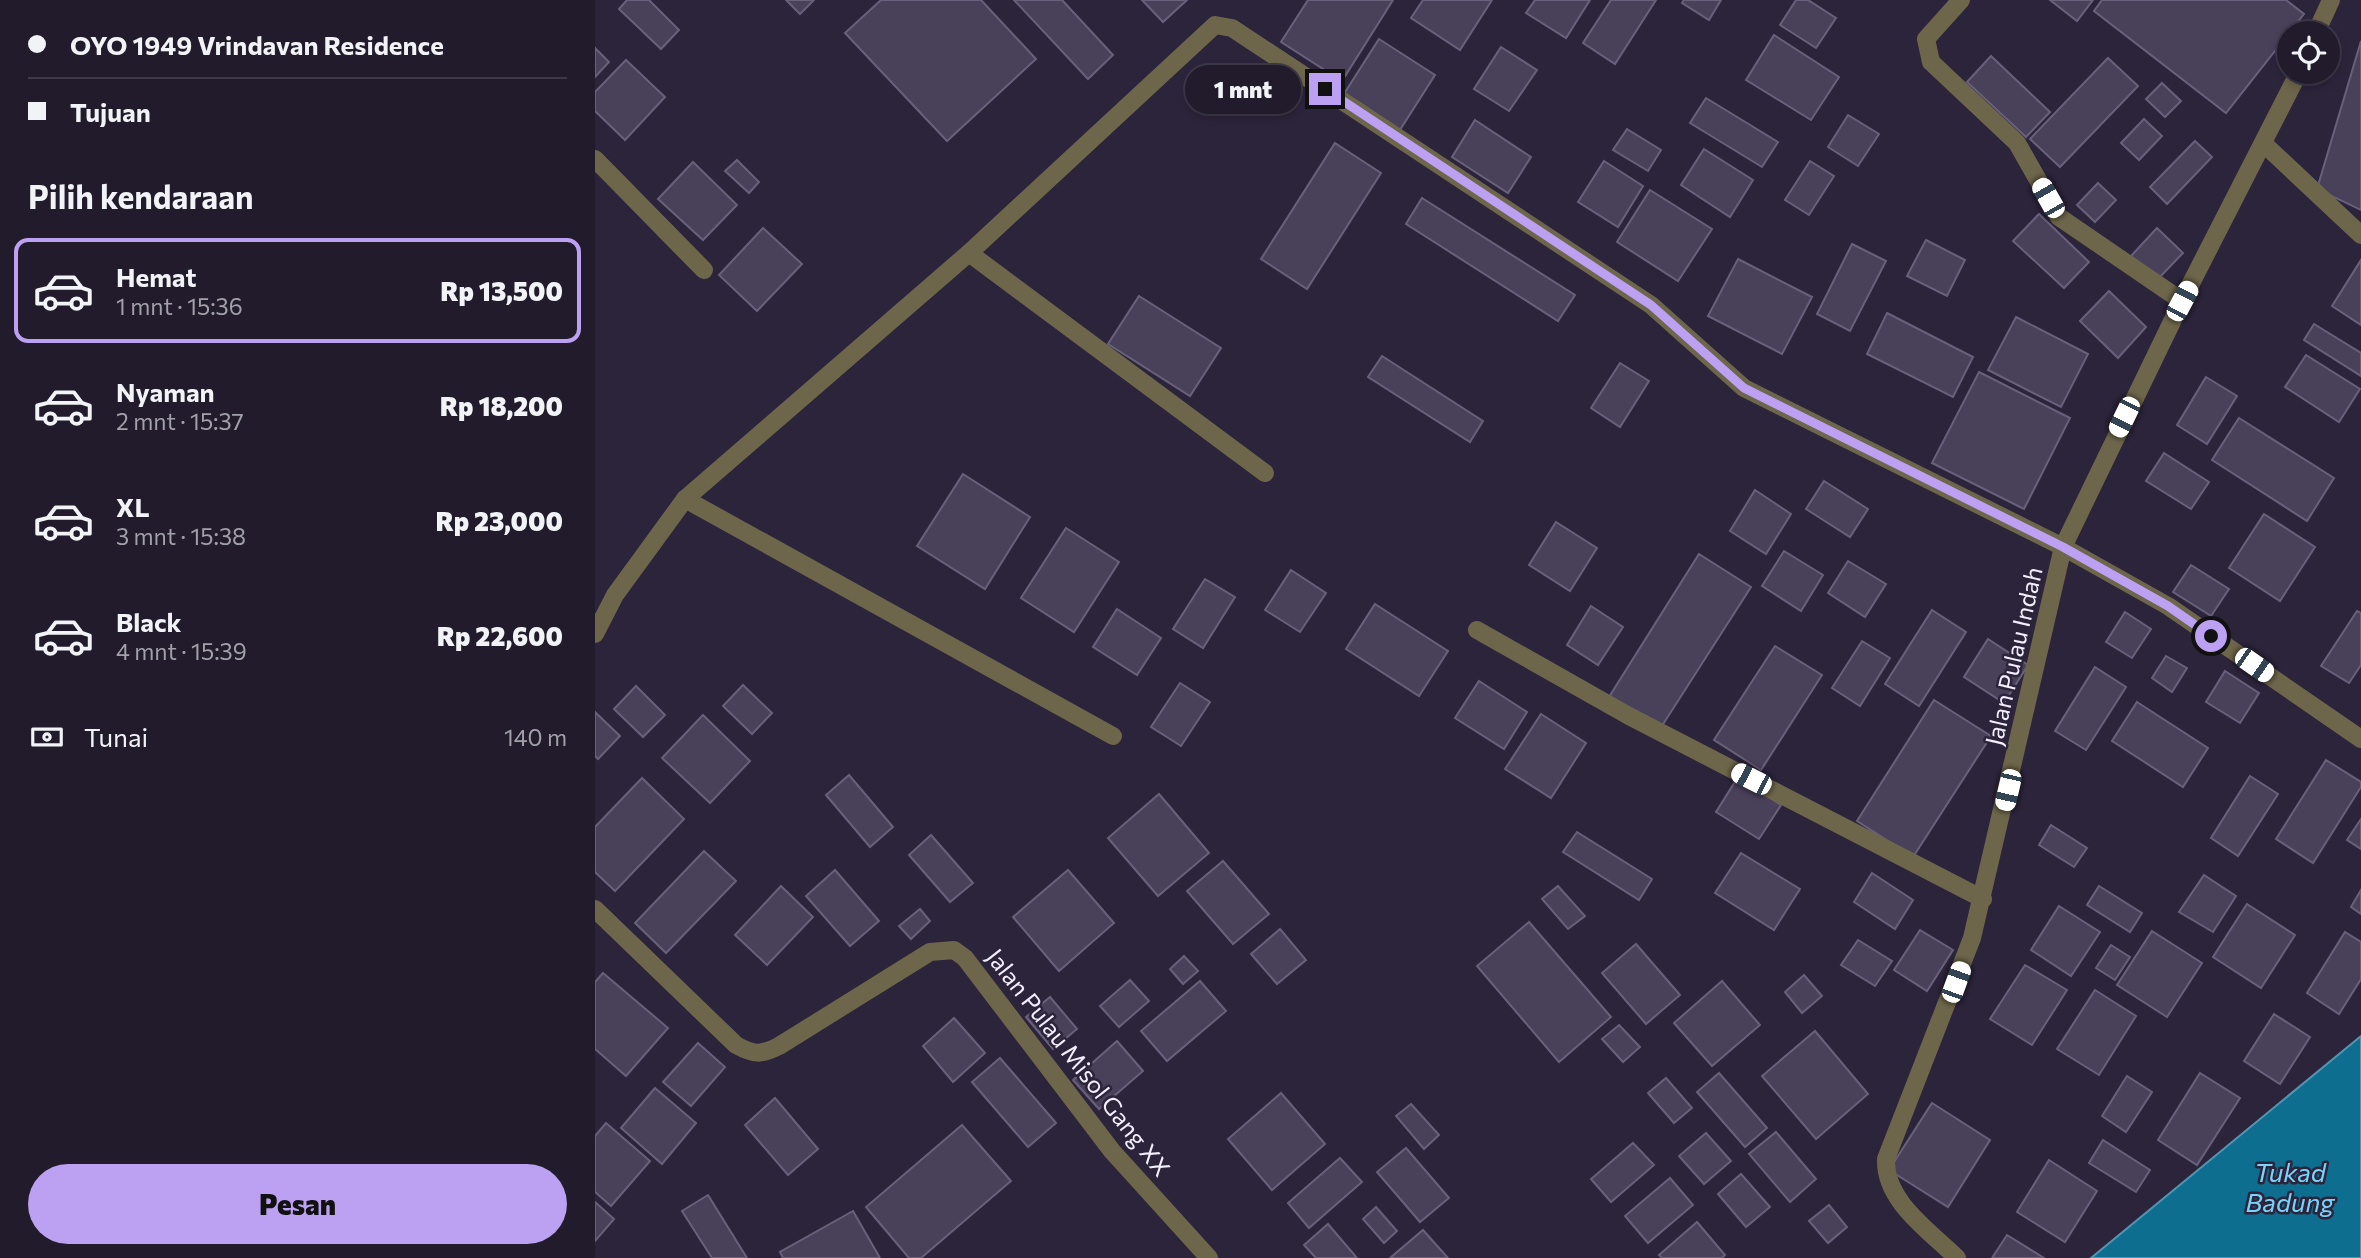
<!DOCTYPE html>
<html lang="id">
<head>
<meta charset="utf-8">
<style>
	body { margin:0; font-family:Commissioner,sans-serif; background:#292434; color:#f1f3f6; height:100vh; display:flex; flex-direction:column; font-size:26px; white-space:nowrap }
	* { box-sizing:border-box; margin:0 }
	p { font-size:23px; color:#a2a1a9 }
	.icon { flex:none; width:38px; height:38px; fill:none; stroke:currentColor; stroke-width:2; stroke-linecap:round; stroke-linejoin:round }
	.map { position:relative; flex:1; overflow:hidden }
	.side { display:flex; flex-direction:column; background:#211b2c; width:595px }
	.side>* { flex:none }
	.banner { display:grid; align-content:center; height:154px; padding:0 28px; background:#211b2c }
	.fabs { position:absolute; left:1682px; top:21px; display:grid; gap:14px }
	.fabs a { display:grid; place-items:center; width:63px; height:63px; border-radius:50%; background:#211b2c; box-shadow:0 4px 10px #0003,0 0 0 2px #3e3948; font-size:35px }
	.end { position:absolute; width:32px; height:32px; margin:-16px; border:9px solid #bca0f2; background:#111; box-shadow:0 0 0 4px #111 }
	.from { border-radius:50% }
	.bubble { position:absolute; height:49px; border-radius:24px; background:#211b2c; box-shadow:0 4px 10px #0003,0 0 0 2px #3e3948; font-size:23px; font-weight:800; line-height:49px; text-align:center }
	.car { position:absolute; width:21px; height:42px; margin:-21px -10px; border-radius:9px; box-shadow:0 0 5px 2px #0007; background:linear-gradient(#fff 24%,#345 0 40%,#fff 0 76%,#345 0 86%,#fff 0) }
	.banner b { display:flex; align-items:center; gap:24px; height:66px; font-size:26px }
	.banner b+b { border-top:2px solid #3e3948 }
	.banner i { width:18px; height:18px; background:#f1f3f6 }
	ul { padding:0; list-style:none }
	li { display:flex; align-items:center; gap:21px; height:105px; margin:0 14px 10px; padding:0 14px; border:4px solid transparent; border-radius:14px }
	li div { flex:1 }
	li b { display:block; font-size:26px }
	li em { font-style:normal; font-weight:800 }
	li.active { border-color:#bca0f2 }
	li>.icon { width:63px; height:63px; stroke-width:1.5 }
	h2 { padding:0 28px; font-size:32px; line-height:84px }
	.pay { display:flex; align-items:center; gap:18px; height:77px; padding:0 28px; font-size:26px }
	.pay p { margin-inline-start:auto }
	.primary-button { display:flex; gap:14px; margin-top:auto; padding:14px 28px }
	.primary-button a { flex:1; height:80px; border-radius:42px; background:#bca0f2; color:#111; font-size:28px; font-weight:800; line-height:80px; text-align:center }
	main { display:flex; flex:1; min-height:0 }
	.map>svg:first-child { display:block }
</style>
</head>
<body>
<main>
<section class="side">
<div class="banner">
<b><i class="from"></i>OYO 1949 Vrindavan Residence</b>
<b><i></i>Tujuan</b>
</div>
<h2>Pilih kendaraan</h2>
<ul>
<li class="active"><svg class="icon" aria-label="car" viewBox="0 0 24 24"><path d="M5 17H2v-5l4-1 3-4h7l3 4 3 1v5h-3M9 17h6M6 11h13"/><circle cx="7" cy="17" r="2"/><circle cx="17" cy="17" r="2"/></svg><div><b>Hemat</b><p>1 mnt · 15:36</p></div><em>Rp 13,500</em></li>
<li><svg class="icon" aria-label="car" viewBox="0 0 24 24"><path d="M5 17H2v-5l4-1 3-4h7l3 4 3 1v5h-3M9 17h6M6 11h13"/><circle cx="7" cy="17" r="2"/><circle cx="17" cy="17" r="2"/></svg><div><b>Nyaman</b><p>2 mnt · 15:37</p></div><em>Rp 18,200</em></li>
<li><svg class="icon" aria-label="car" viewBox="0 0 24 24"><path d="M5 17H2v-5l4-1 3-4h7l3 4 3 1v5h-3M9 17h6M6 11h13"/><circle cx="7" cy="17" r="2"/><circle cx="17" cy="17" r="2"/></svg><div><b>XL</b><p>3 mnt · 15:38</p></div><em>Rp 23,000</em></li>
<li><svg class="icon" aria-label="car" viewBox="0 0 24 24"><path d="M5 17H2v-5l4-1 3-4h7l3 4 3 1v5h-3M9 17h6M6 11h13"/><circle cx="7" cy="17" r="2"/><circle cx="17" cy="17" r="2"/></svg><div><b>Black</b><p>4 mnt · 15:39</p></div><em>Rp 22,600</em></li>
</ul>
<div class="pay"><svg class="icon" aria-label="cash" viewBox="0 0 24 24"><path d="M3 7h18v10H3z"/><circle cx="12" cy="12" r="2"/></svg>Tunai<p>140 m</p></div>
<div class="primary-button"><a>Pesan</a></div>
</section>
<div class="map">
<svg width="1766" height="1258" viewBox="0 0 1766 1258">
	<rect width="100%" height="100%" fill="#2c243b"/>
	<polygon fill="#0e6e90" stroke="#5395b1" stroke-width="2" points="1766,1036 1766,1258 1496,1258"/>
	<g fill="#49405a" stroke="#69607b" stroke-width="2">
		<polygon points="32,0 54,0 84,30 66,49 24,9"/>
		<polygon points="191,0 219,0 205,14"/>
		<polygon points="286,0 386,0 441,59 352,141 250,33"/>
		<polygon points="419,0 467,0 518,55 493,79"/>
		<polygon points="547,0 592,0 568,22"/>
		<polygon points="713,0 798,0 747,81 686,42"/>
		<polygon points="828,0 897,0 865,50 816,18"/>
		<polygon points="940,0 995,0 971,38 931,13"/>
		<polygon points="1016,0 1061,0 1020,64 988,43"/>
		<polygon points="1089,0 1126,0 1114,20 1087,3"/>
		<polygon points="1201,0 1213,0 1241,18 1221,48 1185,25"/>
		<polygon points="1455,0 1498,0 1482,21"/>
		<polygon points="1507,0 1691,0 1709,14 1631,113 1499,11"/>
		<polygon points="1179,35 1244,77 1216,120 1151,80"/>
		<polygon points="784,39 840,75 803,133 747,97"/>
		<polygon points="1766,41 1766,210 1722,189"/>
		<polygon points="906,47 942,70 914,111 879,89"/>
		<polygon points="0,48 14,62 0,77"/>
		<polygon points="1396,56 1455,112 1431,137 1372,82"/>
		<polygon points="1513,58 1543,86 1465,167 1435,139"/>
		<polygon points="31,60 70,97 30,140 0,111 0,92"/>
		<polygon points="1567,83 1586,101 1570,117 1551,99"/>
		<polygon points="1111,98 1183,142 1167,167 1095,123"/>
		<polygon points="1253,115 1284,134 1263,166 1233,147"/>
		<polygon points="1549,119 1567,136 1544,160 1526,143"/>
		<polygon points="880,120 936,157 913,193 857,157"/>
		<polygon points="1032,129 1066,150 1053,171 1018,150"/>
		<polygon points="1600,141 1617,157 1572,204 1555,187"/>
		<polygon points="740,143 786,173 712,289 666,259"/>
		<polygon points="1109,149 1158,180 1135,217 1086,185"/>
		<polygon points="142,160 164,182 154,193 130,171"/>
		<polygon points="1009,161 1048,186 1023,227 983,202"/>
		<polygon points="1215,161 1239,176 1214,215 1190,200"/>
		<polygon points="98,162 142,205 108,240 63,199"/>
		<polygon points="1503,183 1521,200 1500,222 1482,205"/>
		<polygon points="1055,190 1117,229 1083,281 1022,242"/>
		<polygon points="827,198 980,295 963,321 811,224"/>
		<polygon points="1444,214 1494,262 1469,288 1418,241"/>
		<polygon points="168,228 207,264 162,311 124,275"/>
		<polygon points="1562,228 1588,253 1561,281 1536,256"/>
		<polygon points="1331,240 1370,260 1352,296 1312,276"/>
		<polygon points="1257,244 1291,261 1255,331 1222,314"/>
		<polygon points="1143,259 1217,297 1187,354 1113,316"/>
		<polygon points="1766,260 1766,325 1737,306"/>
		<polygon points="1514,291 1551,327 1523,358 1485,321"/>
		<polygon points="544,296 626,348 595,396 513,344"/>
		<polygon points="1292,313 1378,357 1358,397 1272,354"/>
		<polygon points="1421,317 1493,354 1466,407 1393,370"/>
		<polygon points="1719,324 1766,353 1766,376 1709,340"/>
		<polygon points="1711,355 1765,389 1744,422 1690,387"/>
		<polygon points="787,356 888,421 875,442 773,377"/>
		<polygon points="1025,363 1054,381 1025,427 996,408"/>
		<polygon points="1384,372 1475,418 1429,509 1337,463"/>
		<polygon points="1611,377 1642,396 1612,444 1582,425"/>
		<polygon points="1644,418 1739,478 1712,521 1617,460"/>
		<polygon points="1569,453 1614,482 1596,509 1551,481"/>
		<polygon points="368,474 435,517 390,589 322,546"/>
		<polygon points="1229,481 1273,509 1255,537 1211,509"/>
		<polygon points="1160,490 1196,514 1171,554 1135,531"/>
		<polygon points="1669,514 1720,547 1685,601 1634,568"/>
		<polygon points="961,522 1002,548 975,591 934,565"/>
		<polygon points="471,528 524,562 479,632 426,598"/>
		<polygon points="1189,551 1228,575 1206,611 1167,586"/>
		<polygon points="1104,554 1156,587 1065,729 1014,697"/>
		<polygon points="1253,561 1291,584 1270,617 1233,593"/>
		<polygon points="1596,565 1634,589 1616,616 1578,592"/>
		<polygon points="696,570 731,593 705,632 670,610"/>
		<polygon points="610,579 640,597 608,648 578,629"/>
		<polygon points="780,604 853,651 824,696 751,649"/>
		<polygon points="996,606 1028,627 1003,665 972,645"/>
		<polygon points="522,609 566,638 542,675 498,647"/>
		<polygon points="1337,610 1371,632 1324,706 1290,684"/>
		<polygon points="1762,611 1766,613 1766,665 1754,683 1726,666"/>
		<polygon points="1530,612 1556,629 1537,658 1511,642"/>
		<polygon points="1393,639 1433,665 1409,703 1369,677"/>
		<polygon points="1267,641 1295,658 1265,706 1237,688"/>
		<polygon points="1180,646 1227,675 1166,770 1119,740"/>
		<polygon points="1571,656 1592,668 1577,692 1557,678"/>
		<polygon points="1500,667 1531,687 1491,750 1460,731"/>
		<polygon points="1630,671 1664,693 1645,723 1611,702"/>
		<polygon points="884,681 932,712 909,749 860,718"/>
		<polygon points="585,683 615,702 586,746 556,727"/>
		<polygon points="148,685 177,713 157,734 128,706"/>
		<polygon points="41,686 70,715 48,737 19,709"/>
		<polygon points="1339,700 1396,736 1318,857 1262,821"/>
		<polygon points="1542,702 1613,748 1588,787 1517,741"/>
		<polygon points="0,712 25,736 3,759 0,756"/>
		<polygon points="946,714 991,743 956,798 910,769"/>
		<polygon points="108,715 155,761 115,803 67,758"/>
		<polygon points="1731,760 1766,782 1766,787 1718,863 1681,839"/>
		<polygon points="254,775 298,827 275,847 231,795"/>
		<polygon points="1655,776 1683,794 1643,856 1616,838"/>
		<polygon points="1143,777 1186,805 1164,839 1121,812"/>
		<polygon points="47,778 89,819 20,891 0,872 0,827"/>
		<polygon points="564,794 614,853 563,896 513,838"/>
		<polygon points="1766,819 1766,849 1752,840"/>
		<polygon points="1456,825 1492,848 1479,867 1444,845"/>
		<polygon points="982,832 1057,879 1044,900 968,852"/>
		<polygon points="336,835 378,883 355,902 314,855"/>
		<polygon points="109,851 141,881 71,953 40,923"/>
		<polygon points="1146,853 1205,889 1179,930 1120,893"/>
		<polygon points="628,861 674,914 638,944 592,891"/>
		<polygon points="240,870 284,921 255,946 211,896"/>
		<polygon points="473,870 519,923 464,971 418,917"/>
		<polygon points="1277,873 1318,900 1300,929 1259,902"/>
		<polygon points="1609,875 1641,896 1618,932 1584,912"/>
		<polygon points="186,886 218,917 172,965 140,935"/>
		<polygon points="963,886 990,916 973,929 947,899"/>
		<polygon points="1504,886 1547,913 1535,932 1492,905"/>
		<polygon points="1766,890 1766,914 1756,907"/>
		<polygon points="1652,904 1700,935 1666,988 1618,957"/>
		<polygon points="1464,906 1505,932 1476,976 1436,950"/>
		<polygon points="325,909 335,921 316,939 304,926"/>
		<polygon points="934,922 1016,1017 964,1062 882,966"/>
		<polygon points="685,929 711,960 682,984 656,954"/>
		<polygon points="1325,930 1358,950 1332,991 1299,970"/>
		<polygon points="1557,931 1607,963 1572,1017 1522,985"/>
		<polygon points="1750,932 1766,942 1766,979 1744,1014 1712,993"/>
		<polygon points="1263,940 1297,961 1280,986 1246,965"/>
		<polygon points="1041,944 1085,995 1051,1024 1007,973"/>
		<polygon points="1516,945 1535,957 1520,980 1501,968"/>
		<polygon points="589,956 603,971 588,984 575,969"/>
		<polygon points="1430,965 1472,990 1437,1045 1395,1019"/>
		<polygon points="8,973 73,1028 31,1076 0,1049 0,982"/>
		<polygon points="1209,975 1227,996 1207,1013 1190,992"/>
		<polygon points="535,980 554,1001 524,1027 505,1006"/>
		<polygon points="605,981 631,1011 572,1061 546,1031"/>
		<polygon points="1127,981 1165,1025 1117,1066 1079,1023"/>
		<polygon points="1500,990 1541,1016 1504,1075 1462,1049"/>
		<polygon points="455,997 482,1029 458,1049 431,1017"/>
		<polygon points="1679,1014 1715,1037 1685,1084 1649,1061"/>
		<polygon points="359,1018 390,1053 358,1082 328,1046"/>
		<polygon points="1024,1025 1045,1047 1028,1062 1007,1039"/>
		<polygon points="1220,1031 1273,1094 1221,1139 1167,1076"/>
		<polygon points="522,1041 548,1071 504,1109 478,1080"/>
		<polygon points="103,1043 130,1067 96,1106 68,1082"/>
		<polygon points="405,1058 461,1123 433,1147 377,1082"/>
		<polygon points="1124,1073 1172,1128 1150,1147 1102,1092"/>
		<polygon points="1605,1073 1645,1098 1602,1165 1563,1140"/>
		<polygon points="1532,1076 1557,1092 1531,1132 1507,1116"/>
		<polygon points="1071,1078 1097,1108 1079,1123 1053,1093"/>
		<polygon points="60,1088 101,1123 67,1164 26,1128"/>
		<polygon points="686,1093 730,1144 677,1190 633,1139"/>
		<polygon points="180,1098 223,1149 193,1175 150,1125"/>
		<polygon points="1337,1103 1395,1140 1353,1207 1294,1170"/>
		<polygon points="816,1104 844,1135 829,1149 801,1116"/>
		<polygon points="11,1123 55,1161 16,1206 0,1192 0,1136"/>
		<polygon points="367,1125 416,1181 326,1258 314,1258 271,1207"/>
		<polygon points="1181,1132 1221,1179 1195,1202 1154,1154"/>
		<polygon points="1111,1133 1136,1161 1109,1184 1084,1156"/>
		<polygon points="1508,1140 1555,1170 1541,1192 1494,1163"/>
		<polygon points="1038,1143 1059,1165 1016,1202 996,1179"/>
		<polygon points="811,1148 854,1198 825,1222 782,1172"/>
		<polygon points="745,1158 767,1182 714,1228 693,1203"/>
		<polygon points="1454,1160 1502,1191 1470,1242 1422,1212"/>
		<polygon points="1146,1174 1175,1207 1151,1227 1123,1194"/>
		<polygon points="1075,1178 1098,1205 1053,1243 1030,1216"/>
		<polygon points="113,1195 152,1258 117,1258 87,1211"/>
		<polygon points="0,1202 19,1219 0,1241"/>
		<polygon points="1234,1205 1252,1227 1233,1243 1214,1221"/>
		<polygon points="781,1207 802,1231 789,1243 768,1219"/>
		<polygon points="258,1211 285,1258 188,1258 185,1252"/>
		<polygon points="1102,1222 1130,1255 1127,1258 1067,1258 1064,1255"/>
		<polygon points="733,1224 762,1258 721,1258 709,1245"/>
		<polygon points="828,1230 853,1258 795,1258"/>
		<polygon points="1412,1235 1449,1258 1397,1258"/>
	</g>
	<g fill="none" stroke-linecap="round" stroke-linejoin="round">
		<polyline stroke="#6e664a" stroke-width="18" points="1669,144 1766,235"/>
		<g stroke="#6e664a" stroke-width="18">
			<polyline points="1366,0 1331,39 1336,62 1422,143 1464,217 1587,301"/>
			<polyline points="1721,33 1736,0"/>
			<polyline points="0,159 109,270"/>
			<polyline points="374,253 670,473"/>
			<polyline points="90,499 518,736"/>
			<polyline points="882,630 1034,716 1388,899"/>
			<polyline points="0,634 20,595 90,499 374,253 620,25 637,28 1056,305 1149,388 1468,547 1573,606 1766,739"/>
			<path d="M0,909L141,1045C159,1055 166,1055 184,1046L335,952L359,950L370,958L517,1151L614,1258"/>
			<path d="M1362,1258C1335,1231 1289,1201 1291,1159L1377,938L1468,547L1587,301L1704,72"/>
		</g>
	</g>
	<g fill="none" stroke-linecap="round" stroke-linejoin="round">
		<polyline stroke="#bca0f2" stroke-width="9" points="730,89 1056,305 1149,388 1468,547 1573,606 1616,636"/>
	</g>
	<g text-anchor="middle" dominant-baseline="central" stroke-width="5" stroke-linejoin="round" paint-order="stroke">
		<g font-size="24" fill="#f4effe" stroke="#2c243b">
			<text transform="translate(1418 656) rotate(-77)">Jalan Pulau Indah</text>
			<text transform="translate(484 1062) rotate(52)">Jalan Pulau Misol Gang XX</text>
		</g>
		<g font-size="26" font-style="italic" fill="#7bd2f9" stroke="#2c243b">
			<text x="1695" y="1171">Tukad<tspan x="1695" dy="30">Badung</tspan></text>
		</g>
	</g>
</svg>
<div class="fabs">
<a><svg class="icon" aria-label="locate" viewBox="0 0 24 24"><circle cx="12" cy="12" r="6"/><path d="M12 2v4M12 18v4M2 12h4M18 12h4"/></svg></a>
</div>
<i class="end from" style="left:1616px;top:636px"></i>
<i class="end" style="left:730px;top:89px"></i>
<div class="bubble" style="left:590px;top:65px;width:116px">1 mnt</div>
<i class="car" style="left:1453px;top:198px;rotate:330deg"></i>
<i class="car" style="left:1587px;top:301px;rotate:28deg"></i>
<i class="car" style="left:1529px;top:417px;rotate:206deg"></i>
<i class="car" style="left:1659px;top:665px;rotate:125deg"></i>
<i class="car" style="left:1156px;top:779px;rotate:297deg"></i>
<i class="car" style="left:1413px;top:790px;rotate:193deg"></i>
<i class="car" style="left:1361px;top:982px;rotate:20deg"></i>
</div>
</main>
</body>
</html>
